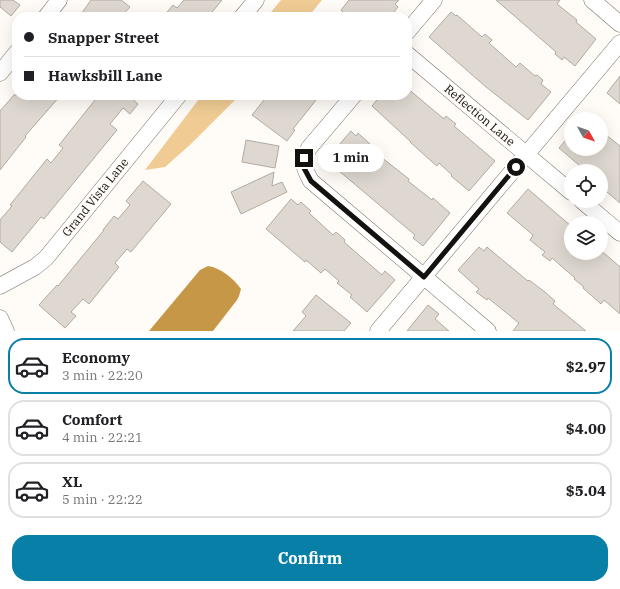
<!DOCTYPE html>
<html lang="en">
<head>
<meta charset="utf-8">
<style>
	body { margin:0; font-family:"IBM Plex Serif",serif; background:#f2f2f2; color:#202124; height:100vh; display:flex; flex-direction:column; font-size:15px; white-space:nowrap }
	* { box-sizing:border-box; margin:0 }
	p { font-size:13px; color:#757577 }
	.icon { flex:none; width:22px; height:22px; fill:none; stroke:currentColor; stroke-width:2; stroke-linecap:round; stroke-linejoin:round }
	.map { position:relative; height:331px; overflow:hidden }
	.drawer { display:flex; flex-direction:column; background:#fff; flex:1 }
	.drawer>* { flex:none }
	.hud { position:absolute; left:12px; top:12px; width:400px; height:88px; border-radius:16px; box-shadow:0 4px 16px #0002; display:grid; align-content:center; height:88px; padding:0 12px; background:#fff }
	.needle { width:26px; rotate:130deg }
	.controls { position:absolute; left:564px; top:112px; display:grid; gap:8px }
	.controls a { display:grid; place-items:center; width:44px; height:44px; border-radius:50%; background:#fff; box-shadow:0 4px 16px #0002; font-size:20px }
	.end { position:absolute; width:18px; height:18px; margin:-9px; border:5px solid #14120f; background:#fff; box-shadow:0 0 0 2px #fff }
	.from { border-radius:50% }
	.bubble { position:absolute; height:28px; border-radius:14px; background:#fff; box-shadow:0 4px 16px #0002; font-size:13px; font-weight:800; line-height:28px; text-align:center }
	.hud b { display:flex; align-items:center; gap:14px; height:38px; font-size:15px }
	.hud b+b { border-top:1px solid #e0e0e0 }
	.hud i { width:10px; height:10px; background:#202124 }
	ul { padding:7px 0 0; list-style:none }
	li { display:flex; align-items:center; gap:12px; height:56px; margin:0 8px 6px; padding:0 4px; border:2px solid #e0e0e0; border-radius:16px }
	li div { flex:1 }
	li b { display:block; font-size:15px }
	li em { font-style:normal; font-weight:800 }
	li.current { border-color:#077fa6 }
	li>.icon { width:36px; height:36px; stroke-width:1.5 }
	.action { display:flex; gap:8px; margin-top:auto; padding:8px 12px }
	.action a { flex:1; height:46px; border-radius:16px; background:#077fa6; color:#fff; font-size:16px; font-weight:800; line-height:46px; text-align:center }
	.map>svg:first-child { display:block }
</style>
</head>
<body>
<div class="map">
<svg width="620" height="331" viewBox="0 0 620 331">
	<rect width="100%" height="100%" fill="#fffbf6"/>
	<g fill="#f0cc94">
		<polygon points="281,0 322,0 308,17 267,17"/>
		<polygon points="202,95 240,95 192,143 165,167 145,170"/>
	</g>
	<path fill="#c59747" d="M208,266C221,268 233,278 241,289L239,296L237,300L213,331H149L200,270Z"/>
	<g fill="#ded8d0" stroke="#b0aaa2">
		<polygon points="0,0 13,0 20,5 11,16 0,7"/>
		<polygon points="91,0 121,0 130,7 121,17 79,17"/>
		<polygon points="184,0 222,0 208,17 163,17 173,5 177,8"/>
		<polygon points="349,0 399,0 395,4 398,7 390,17 338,17 343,12 341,10"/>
		<polygon points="496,0 560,0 557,4 577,20 576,22 596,39 575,66 564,57 562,60 555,54 556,52"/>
		<polygon points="451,12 456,16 457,15 482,37 485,34 492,40 489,43 516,67 520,63 535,76 537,75 543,80 541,84 551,92 528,120 486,87 429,37"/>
		<polygon points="620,76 620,104 607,93"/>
		<polygon points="407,88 444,119 446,116 456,124 454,126 495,161 469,191 451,176 452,175 439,163 437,166 430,160 410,142 411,142 372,106 381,95 407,95"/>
		<polygon points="14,95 61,95 25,136 26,137 0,170 0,111"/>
		<polygon points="99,95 127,95 138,104 130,114 123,108 110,124 117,130 44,219 41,217 12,252 0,242 0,220 12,206 10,205 47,159 51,163 63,148 59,145"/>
		<polygon points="268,95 320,95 293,129 295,130 287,141 252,115"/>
		<polygon points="351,131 356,136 358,133 370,144 368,147 409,179 408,181 432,200 433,198 450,213 423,246 413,238 415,235 326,160"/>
		<polygon points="601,131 620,146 620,203 601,187 601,171 586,171 559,148 571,134 571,149 601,149"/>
		<polygon points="246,140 279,146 275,168 242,162"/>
		<polygon points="274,172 272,186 282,182 287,192 241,214 231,192"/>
		<polygon points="143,181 171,204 131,252 127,249 115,263 119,267 89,304 83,299 71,312 76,316 65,328 39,305 57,285 58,286 104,230 103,230 114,216 118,219 130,205 126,201"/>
		<polygon points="528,189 571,226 571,253 604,253 620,267 620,314 604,300 601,304 583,288 584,287 574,279 575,278 552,258 550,261 542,255 545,252 530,240 533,235 507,213"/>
		<polygon points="291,199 298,205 301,202 311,211 309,213 333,235 336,232 345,240 344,242 382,275 385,271 395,280 367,312 350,297 352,295 337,283 339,281 325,269 321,273 306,260 305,262 266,229"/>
		<polygon points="479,247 484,251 487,247 494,253 528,281 529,280 545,292 555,301 553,304 586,331 513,331 519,323 488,298 487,300 476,292 479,289 458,270"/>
		<polygon points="316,295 351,323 344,331 293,331 306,316 302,312"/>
		<polygon points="428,305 439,314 435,319 449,331 407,331"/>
	</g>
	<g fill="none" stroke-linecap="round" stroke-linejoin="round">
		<g stroke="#757069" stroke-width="17">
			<g id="minor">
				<polyline points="592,0 620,24"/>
				<polyline points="46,17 59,0"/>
				<polyline points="242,17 256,0"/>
				<polyline points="407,32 434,0"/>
				<polyline points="407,54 571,192"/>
				<polyline points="0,73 17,52"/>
				<path d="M354,95L309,148C302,163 303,167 311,181L488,331"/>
				<polyline points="582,201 620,233"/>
				<polyline points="0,286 35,267 46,258 179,95"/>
				<polyline points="0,318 6,331"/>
				<polyline points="378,331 620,43"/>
			</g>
		</g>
		<use href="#minor" stroke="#fff" stroke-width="16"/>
	</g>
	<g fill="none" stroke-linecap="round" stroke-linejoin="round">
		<polyline stroke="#14120f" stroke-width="5" points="304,158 304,168 311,181 424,277 516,167"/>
	</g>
	<g text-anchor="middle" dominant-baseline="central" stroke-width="4" stroke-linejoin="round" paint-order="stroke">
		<g font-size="12" fill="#14120f" stroke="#fffbf6">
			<text transform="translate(480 115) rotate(40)">Reflection Lane</text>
			<text transform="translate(95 197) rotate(-51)">Grand Vista Lane</text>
		</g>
	</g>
</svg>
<div class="controls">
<a><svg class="needle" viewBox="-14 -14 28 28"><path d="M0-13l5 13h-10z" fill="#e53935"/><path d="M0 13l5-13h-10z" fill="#757577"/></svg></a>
<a><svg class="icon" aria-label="locate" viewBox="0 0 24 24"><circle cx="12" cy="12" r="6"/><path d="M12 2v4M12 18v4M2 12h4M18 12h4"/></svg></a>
<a><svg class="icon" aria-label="layers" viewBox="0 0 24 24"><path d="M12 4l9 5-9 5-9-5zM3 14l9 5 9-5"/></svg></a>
</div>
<i class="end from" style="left:516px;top:167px"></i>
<i class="end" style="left:304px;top:158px"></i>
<div class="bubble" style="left:318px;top:144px;width:66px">1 min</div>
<div class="hud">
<b><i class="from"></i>Snapper Street</b>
<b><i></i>Hawksbill Lane</b>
</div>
</div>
<section class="drawer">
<ul>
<li class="current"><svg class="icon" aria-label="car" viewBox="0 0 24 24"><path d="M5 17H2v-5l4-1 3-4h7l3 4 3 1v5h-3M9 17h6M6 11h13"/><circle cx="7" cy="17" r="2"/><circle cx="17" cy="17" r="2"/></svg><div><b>Economy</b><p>3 min · 22:20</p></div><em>$2.97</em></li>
<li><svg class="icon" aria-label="car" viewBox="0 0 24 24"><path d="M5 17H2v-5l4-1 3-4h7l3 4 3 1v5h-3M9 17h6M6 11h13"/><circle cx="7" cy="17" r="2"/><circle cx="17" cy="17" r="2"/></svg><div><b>Comfort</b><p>4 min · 22:21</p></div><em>$4.00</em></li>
<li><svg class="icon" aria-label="car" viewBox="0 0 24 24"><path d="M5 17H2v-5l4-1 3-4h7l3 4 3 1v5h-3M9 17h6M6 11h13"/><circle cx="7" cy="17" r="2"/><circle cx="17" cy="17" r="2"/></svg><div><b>XL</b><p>5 min · 22:22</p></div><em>$5.04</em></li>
</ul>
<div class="action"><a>Confirm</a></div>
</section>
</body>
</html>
